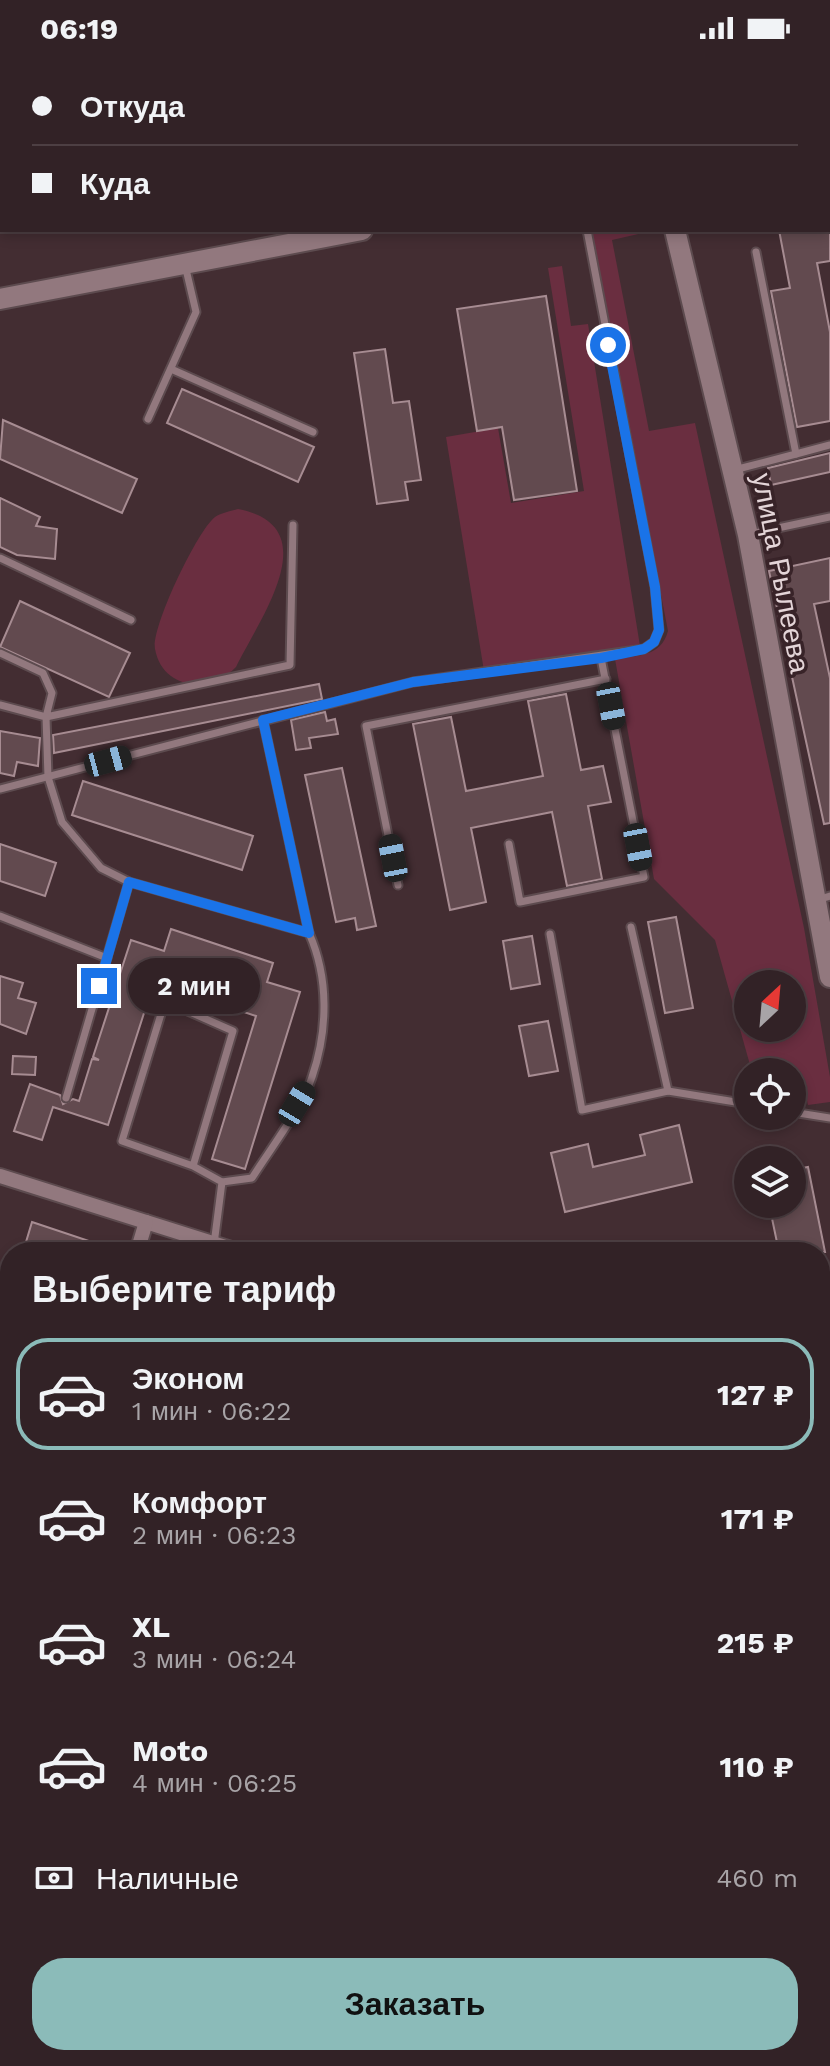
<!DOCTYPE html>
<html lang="ru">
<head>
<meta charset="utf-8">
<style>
	body { margin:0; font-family:"Work Sans",sans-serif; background:#3a2a2e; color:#f1f3f6; height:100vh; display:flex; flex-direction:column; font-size:30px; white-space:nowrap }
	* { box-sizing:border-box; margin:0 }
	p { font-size:26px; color:#a8a4a7 }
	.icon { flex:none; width:44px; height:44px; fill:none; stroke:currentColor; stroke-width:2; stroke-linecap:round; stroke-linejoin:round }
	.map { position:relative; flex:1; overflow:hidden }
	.panel { position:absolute; left:0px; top:1186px; width:830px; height:824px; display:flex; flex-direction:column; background:#322226; border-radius:32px 32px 0 0; box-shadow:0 4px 12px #0003,0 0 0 2px #4d3f43 }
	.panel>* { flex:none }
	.hud { position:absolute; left:0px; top:0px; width:830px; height:176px; box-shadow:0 4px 12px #0003,0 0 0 2px #4d3f43; display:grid; align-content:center; height:176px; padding:0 32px; background:#322226 }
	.needle { width:52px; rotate:26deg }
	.buttons { position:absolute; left:734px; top:914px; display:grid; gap:16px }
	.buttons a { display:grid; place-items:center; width:72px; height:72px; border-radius:50%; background:#322226; box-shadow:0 4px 12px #0003,0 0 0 2px #4d3f43; font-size:40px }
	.end { position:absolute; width:36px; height:36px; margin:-18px; border:10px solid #1a73e8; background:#fff; box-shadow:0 0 0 4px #fff }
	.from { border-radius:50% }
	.bubble { position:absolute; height:56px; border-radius:28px; background:#322226; box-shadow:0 4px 12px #0003,0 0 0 2px #4d3f43; font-size:26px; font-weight:700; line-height:56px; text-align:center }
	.car { position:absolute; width:24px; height:48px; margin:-24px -12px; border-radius:10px; box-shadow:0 0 6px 2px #0007; background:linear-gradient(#222 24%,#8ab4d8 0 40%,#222 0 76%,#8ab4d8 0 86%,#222 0) }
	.hud b { display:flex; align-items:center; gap:28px; height:76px; font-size:30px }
	.hud b+b { border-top:2px solid #4d3f43 }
	.hud i { width:20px; height:20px; background:#f1f3f6 }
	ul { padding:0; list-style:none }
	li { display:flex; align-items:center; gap:24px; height:112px; margin:0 16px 12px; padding:0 16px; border:4px solid transparent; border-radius:32px }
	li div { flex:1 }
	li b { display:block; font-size:30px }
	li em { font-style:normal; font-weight:700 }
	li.active { border-color:#8bbbb9 }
	li>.icon { width:72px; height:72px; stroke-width:1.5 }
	h2 { padding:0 32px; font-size:36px; line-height:96px }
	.pay { display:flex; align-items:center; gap:20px; height:88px; padding:0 32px; font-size:30px }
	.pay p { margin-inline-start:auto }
	.primary-button { display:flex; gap:16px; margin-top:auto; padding:16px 32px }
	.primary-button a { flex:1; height:92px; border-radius:32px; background:#8bbbb9; color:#111; font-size:32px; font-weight:700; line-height:92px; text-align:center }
	.status { display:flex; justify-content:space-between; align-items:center; height:56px; padding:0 40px; background:#322226; direction:ltr }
	.status svg { height:22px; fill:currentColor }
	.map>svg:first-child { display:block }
</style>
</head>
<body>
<div class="status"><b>06:19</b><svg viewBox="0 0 49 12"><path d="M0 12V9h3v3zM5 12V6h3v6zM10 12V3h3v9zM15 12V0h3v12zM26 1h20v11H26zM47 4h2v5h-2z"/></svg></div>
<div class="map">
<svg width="830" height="2010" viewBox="0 0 830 2010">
	<rect width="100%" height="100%" fill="#432d32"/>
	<g fill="#6a2e40" fill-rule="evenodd">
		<path d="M602,174H656L612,184L649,375L695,367L804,872L830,1021V1046L808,1049L800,1015L752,1016L715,884L654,823L615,603C638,599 661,601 668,575L591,176ZM748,928H792V972H748Z"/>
		<polygon points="562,210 571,270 588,268 640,590 484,615 446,381 498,372 511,447 584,435 548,212"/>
		<path d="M238,453C328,470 260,562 236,611C211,637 163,635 155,593C151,572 197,475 215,461C221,457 231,455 238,453Z"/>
	</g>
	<g fill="#624a4f" stroke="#a78c92" stroke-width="2">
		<polygon points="779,174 830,174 830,205 817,207 830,276 830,365 797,371 771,235 790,232"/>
		<polygon points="546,240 577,435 514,444 502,371 477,375 457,253"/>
		<polygon points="385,293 393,347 409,345 421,424 405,426 408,444 377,448 354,297"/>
		<polygon points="182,333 314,391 298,426 167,367"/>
		<polygon points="3,364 137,423 122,457 0,403"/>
		<polygon points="830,397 830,416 771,429 768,412"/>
		<polygon points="0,442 40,461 36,470 57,473 55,503 17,499 0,491"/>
		<polygon points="830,502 830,545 814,548 830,622 830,767 824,768 769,515"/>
		<polygon points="20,545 130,597 109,641 0,591"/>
		<polygon points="319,628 322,643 54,697 53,679"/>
		<polygon points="566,638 581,714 603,710 611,746 588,750 602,823 567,830 552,756 471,772 486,846 450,854 413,668 451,661 466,735 543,720 528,645"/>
		<polygon points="325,656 327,665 335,663 338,678 309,682 311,692 296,694 291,664"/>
		<polygon points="0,675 40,682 38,710 17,706 14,720 0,717"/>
		<polygon points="342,712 376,870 357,874 355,862 336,866 305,719"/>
		<polygon points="83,725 253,780 242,814 72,759"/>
		<polygon points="0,788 56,807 45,840 0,825"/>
		<polygon points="676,861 693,952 665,957 648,866"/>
		<polygon points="171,873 273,907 267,926 300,936 245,1113 212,1103 256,960 154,926 108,1069 53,1051 42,1084 14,1075 30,1028 60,1039 63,1048 73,1043 79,1045 92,1003 99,1004 93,1001 131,884 164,895"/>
		<polygon points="532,880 540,928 511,933 503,885"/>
		<polygon points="0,920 23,927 18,942 36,947 26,978 0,968"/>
		<polygon points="548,965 558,1015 529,1020 519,970"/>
		<polygon points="13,1000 36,1001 35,1019 12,1018"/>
		<polygon points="679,1069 692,1126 565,1156 551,1097 588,1088 593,1111 645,1099 640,1079"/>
		<polygon points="808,1111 825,1196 779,1196 769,1148 792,1148 792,1114"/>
		<polygon points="32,1166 116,1194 115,1196 23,1196"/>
	</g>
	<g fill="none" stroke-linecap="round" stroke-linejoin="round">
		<g stroke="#5d4b4f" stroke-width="11">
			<g id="lane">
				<polyline points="104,0 106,2"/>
				<polyline points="424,0 424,2"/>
				<polyline points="171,313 313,376"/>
				<polyline points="148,363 196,256 185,209"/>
				<polyline points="796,398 830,389"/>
				<polyline points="734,414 796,398 756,196"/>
				<polyline points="750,478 830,461"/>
				<polyline points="0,502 131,564"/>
				<polyline points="0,597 43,617 52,637 46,661 290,609 293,469"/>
				<path d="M0,649L46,661L48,721L62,766L101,812L129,826L309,877C329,922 328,974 312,1021C303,1050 269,1095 252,1122L222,1126"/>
				<polyline points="263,664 309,877"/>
				<polyline points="0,733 413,626 644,593 654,586 659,574 655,531 587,174"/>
				<polyline points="509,788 520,846 644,821 601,602"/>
				<polyline points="398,829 366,670 606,623"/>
				<polyline points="817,844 830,840"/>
				<polyline points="0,860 107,902"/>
				<polyline points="631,871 668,1035"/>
				<polyline points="550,878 582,1054 668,1035 748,1048"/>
				<polyline points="66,1042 129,826"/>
				<polyline points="792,1056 830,1062"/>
				<polyline points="193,1110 233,975 165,945 122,1085 193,1110 222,1126 214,1188"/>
			</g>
		</g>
		<g stroke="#5d4b4f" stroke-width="18">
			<g id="street">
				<polyline points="0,1120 241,1196"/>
				<polyline points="137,1196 146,1166"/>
				<polyline points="820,1378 830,1382"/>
				<polyline points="0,1626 10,1595"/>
				<polyline points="0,1877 10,1880"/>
				<polyline points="0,1900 10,1922"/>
				<polyline points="820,1951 830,1919"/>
				<polyline points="45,2000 49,2010"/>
				<polyline points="287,2000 291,2010"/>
				<polyline points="383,2000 414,2010"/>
				<polyline points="494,2010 497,2000"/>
				<polyline points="802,2010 805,2000"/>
			</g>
		</g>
		<g stroke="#5d4b4f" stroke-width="24">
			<g id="secondary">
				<polyline points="608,0 609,2"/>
				<polyline points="653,0 655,2"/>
				<polyline points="828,65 830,65"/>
				<polyline points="828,84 830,84"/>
				<polyline points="675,174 748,479 830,921"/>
				<polyline points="0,243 362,174"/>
			</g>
		</g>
		<use href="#lane" stroke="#92787e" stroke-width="7"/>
		<use href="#street" stroke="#92787e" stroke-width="14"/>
		<use href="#secondary" stroke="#92787e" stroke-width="20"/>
	</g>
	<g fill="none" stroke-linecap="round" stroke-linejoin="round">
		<polyline stroke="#1a73e8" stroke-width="10" points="99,930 129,826 309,877 263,664 413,626 601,602 644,593 654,586 659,574 655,531 608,289"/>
	</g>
	<g text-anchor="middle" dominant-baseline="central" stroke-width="7" stroke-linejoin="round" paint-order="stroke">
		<g font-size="28" fill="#e4d5d8" stroke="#382328">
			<text transform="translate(781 517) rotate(79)">улица Рылеева</text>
		</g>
	</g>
</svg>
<div class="buttons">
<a><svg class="needle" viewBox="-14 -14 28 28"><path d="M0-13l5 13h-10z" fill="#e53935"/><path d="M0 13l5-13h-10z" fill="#a8a4a7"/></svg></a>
<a><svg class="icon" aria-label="locate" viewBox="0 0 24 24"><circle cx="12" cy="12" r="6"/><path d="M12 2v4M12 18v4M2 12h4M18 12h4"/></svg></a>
<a><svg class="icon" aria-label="layers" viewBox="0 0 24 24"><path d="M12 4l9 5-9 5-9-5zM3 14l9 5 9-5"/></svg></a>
</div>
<i class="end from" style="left:608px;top:289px"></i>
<i class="end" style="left:99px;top:930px"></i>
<div class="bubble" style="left:128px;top:902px;width:132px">2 мин</div>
<i class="car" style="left:611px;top:650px;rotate:169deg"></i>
<i class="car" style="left:108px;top:705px;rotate:75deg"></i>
<i class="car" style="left:638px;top:791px;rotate:169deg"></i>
<i class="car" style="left:393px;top:802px;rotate:349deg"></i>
<i class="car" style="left:297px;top:1048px;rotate:31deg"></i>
<div class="hud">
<b><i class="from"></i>Откуда</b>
<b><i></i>Куда</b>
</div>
<section class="panel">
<h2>Выберите тариф</h2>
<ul>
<li class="active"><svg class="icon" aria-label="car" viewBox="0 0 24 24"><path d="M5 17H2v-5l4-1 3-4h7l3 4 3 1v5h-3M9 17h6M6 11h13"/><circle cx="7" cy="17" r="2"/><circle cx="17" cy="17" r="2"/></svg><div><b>Эконом</b><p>1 мин · 06:22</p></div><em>127 ₽</em></li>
<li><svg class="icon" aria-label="car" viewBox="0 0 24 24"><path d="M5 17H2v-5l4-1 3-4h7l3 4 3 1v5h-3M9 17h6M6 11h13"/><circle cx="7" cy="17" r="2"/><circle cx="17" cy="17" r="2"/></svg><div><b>Комфорт</b><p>2 мин · 06:23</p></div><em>171 ₽</em></li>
<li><svg class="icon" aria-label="car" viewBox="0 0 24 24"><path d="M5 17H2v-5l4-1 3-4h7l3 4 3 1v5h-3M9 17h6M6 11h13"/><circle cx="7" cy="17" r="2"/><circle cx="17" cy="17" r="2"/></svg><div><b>XL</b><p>3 мин · 06:24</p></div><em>215 ₽</em></li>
<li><svg class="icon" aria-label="car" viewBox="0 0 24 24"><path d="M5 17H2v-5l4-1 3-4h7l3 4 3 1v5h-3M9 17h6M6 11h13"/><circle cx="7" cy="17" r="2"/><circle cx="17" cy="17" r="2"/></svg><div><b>Moto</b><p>4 мин · 06:25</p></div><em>110 ₽</em></li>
</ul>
<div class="pay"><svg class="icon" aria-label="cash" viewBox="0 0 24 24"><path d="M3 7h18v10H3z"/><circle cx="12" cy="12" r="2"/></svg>Наличные<p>460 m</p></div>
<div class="primary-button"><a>Заказать</a></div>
</section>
</div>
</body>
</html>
